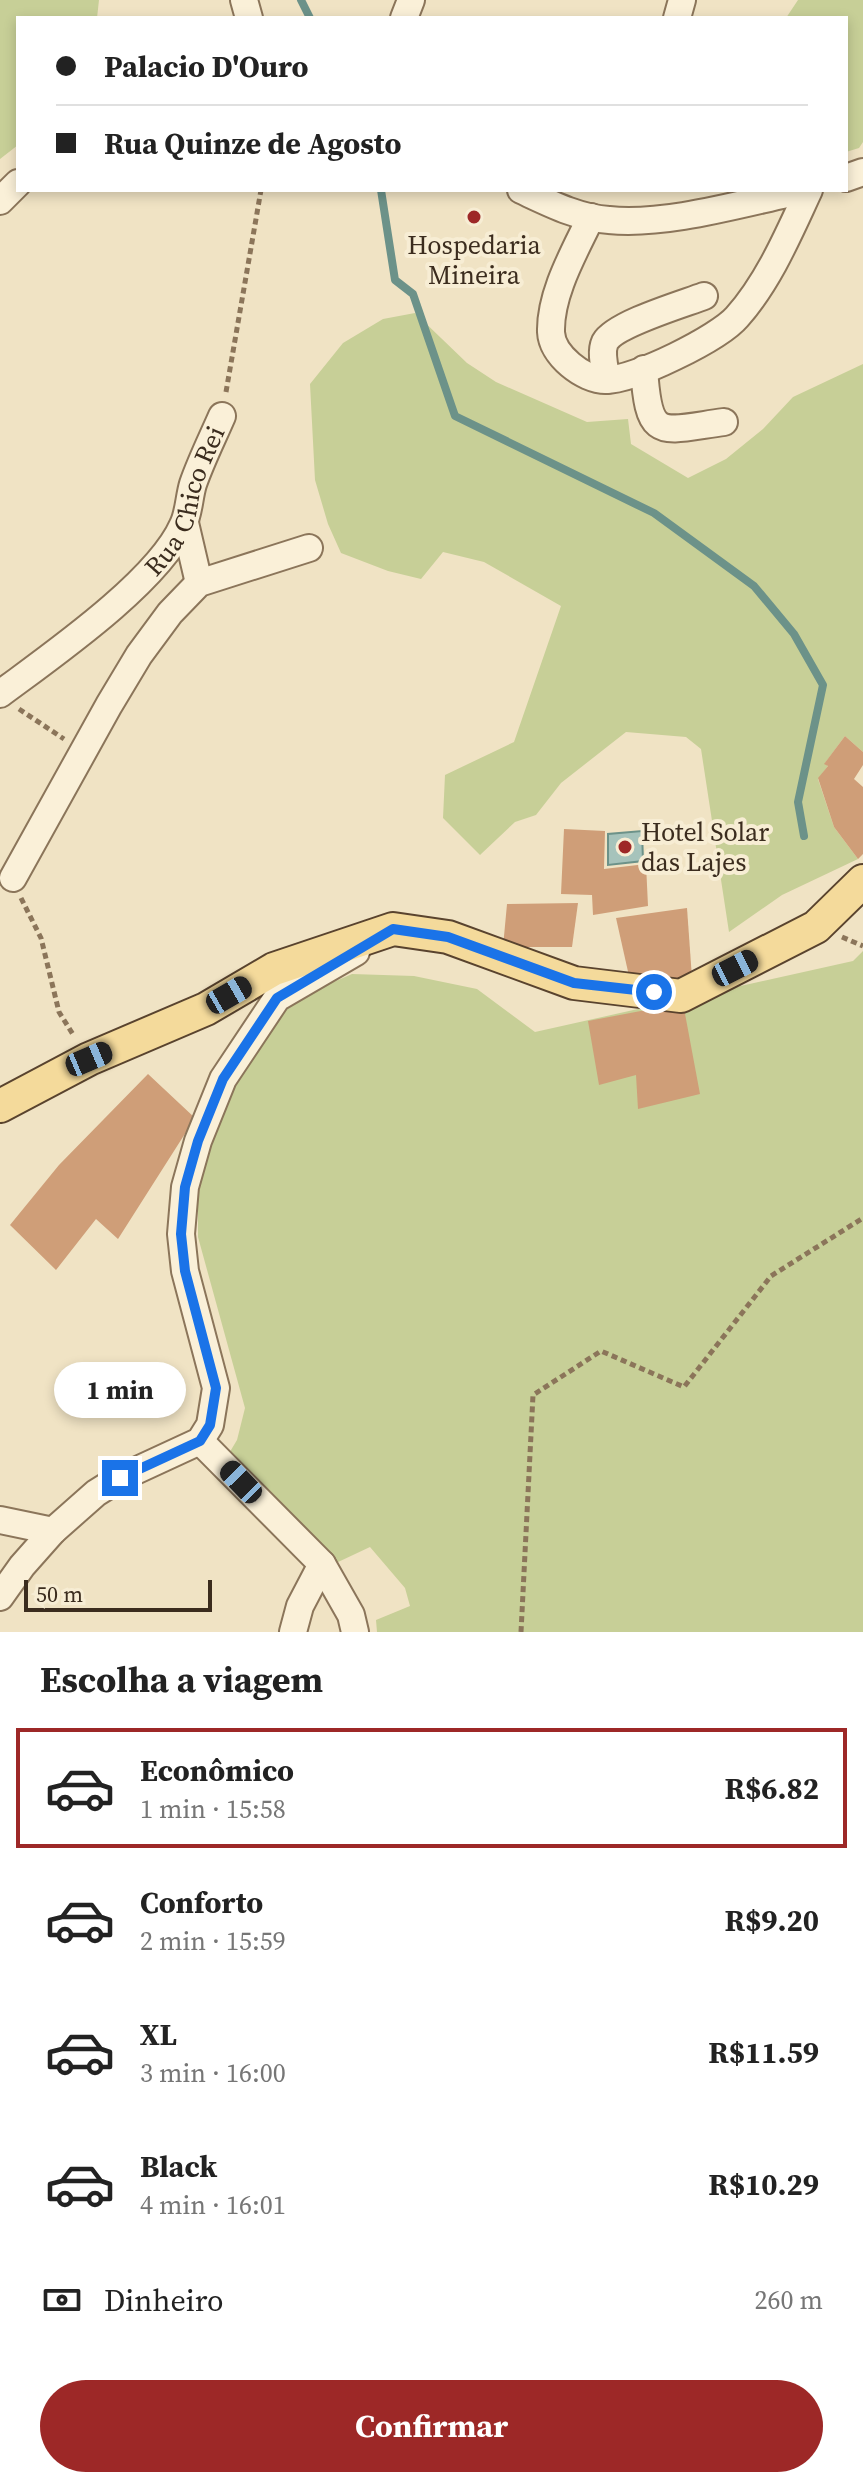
<!DOCTYPE html>
<html lang="pt">
<head>
<meta charset="utf-8">
<style>
	body { margin:0; font-family:"Source Serif 4",serif; background:#f6f6f6; color:#222; height:100vh; display:flex; flex-direction:column; font-size:30px; white-space:nowrap }
	* { box-sizing:border-box; margin:0 }
	p { font-size:26px; color:#767676 }
	.icon { flex:none; width:44px; height:44px; fill:none; stroke:currentColor; stroke-width:2; stroke-linecap:round; stroke-linejoin:round }
	.map { position:relative; height:1632px; overflow:hidden }
	.details { display:flex; flex-direction:column; background:#fff; flex:1 }
	.details>* { flex:none }
	.top-card { position:absolute; left:16px; top:16px; width:832px; height:176px; border-radius:0px; box-shadow:0 4px 12px #0003; display:grid; align-content:center; height:176px; padding:0 40px; background:#fff }
	.scale { position:absolute; left:24px; bottom:20px; width:188px; box-sizing:border-box; padding-left:8px; border:4px solid #3b2c1e; border-top:0; font-size:22px; line-height:28px; white-space:nowrap; color:#3b2c1e; -webkit-text-stroke:6px #f7edd4; paint-order:stroke }
	.end { position:absolute; width:36px; height:36px; margin:-18px; border:10px solid #1a73e8; background:#fff; box-shadow:0 0 0 4px #fff }
	.from { border-radius:50% }
	.bubble { position:absolute; height:56px; border-radius:28px; background:#fff; box-shadow:0 4px 12px #0003; font-size:26px; font-weight:700; line-height:56px; text-align:center }
	.car { position:absolute; width:24px; height:48px; margin:-24px -12px; border-radius:10px; box-shadow:0 0 6px 2px #0007; background:linear-gradient(#222 24%,#8ab4d8 0 40%,#222 0 76%,#8ab4d8 0 86%,#222 0) }
	.top-card b { display:flex; align-items:center; gap:28px; height:76px; font-size:30px }
	.top-card b+b { border-top:2px solid #e0e0e0 }
	.top-card i { width:20px; height:20px; background:#222 }
	ul { padding:0; list-style:none }
	li { display:flex; align-items:center; gap:24px; height:120px; margin:0 16px 12px; padding:0 24px; border:4px solid transparent; border-radius:0px }
	li div { flex:1 }
	li b { display:block; font-size:30px }
	li em { font-style:normal; font-weight:700 }
	li.selected { border-color:#9d2827 }
	li>.icon { width:72px; height:72px; stroke-width:1.5 }
	h2 { padding:0 40px; font-size:36px; line-height:96px }
	.pay { display:flex; align-items:center; gap:20px; height:88px; padding:0 40px; font-size:30px }
	.pay p { margin-inline-start:auto }
	.button { display:flex; gap:16px; margin-top:auto; padding:16px 40px }
	.button a { flex:1; height:92px; border-radius:48px; background:#9d2827; color:#fff; font-size:32px; font-weight:700; line-height:92px; text-align:center }
	.map>svg:first-child { display:block }
</style>
</head>
<body>
<div class="map">
<svg width="863" height="1632" viewBox="0 0 863 1632">
	<rect width="100%" height="100%" fill="#f0e3c4"/>
	<g fill="#c7cf97">
		<polygon points="0,0 99,0 97,18 18,18 18,145 0,159"/>
		<polygon points="798,0 863,0 863,142 859,148 846,152 846,18 786,18"/>
		<polygon points="415,313 467,363 496,382 587,422 628,419 631,444 688,478 726,459 763,429 793,397 863,364 863,752 845,736 825,763 828,766 818,779 834,827 858,859 782,895 729,932 701,749 686,737 626,732 561,783 536,815 515,822 480,855 443,818 445,775 514,742 561,606 484,562 443,552 421,579 388,571 341,553 328,524 315,480 310,384 343,343 383,319"/>
		<polygon points="863,951 863,1632 377,1632 376,1620 410,1606 405,1588 370,1547 336,1563 228,1455 237,1440 245,1408 198,1237 198,1178 246,1056 290,1001 352,974 414,976 477,989 535,1032 853,961"/>
	</g>
	<polygon fill="#a6c3bb" stroke="#6c9289" stroke-width="2" points="642,831 643,861 608,865 608,834"/>
	<g fill="none" stroke-linecap="round" stroke-linejoin="round">
		<g stroke="#6c9289" stroke-width="8">
			<polyline points="301,0 310,18"/>
			<polyline points="381,190 395,280 413,294 455,416 654,513 754,586 794,634 823,685 798,802 804,836"/>
		</g>
	</g>
	<g fill="#cf9e78">
		<polygon points="845,736 863,752 863,765 854,779 863,787 863,854 858,859 834,827 818,778 828,766 824,764"/>
		<polygon points="564,829 605,831 604,869 646,864 648,906 593,915 592,895 561,894"/>
		<polygon points="578,903 572,947 503,947 507,904"/>
		<polygon points="687,908 692,978 631,985 616,918"/>
		<polygon points="683,1003 700,1094 638,1109 636,1075 599,1085 588,1021"/>
		<polygon points="148,1074 195,1118 118,1239 96,1219 56,1270 10,1225 59,1165"/>
	</g>
	<g fill="none" stroke-linecap="round" stroke-linejoin="round">
		<g stroke="#8b755a" stroke-width="30">
			<g id="minor">
				<polyline points="244,0 249,18"/>
				<polyline points="404,18 411,0"/>
				<polyline points="677,18 682,0"/>
				<polyline points="846,178 863,172"/>
				<path d="M521,190C549,203 578,218 609,220C668,226 746,202 805,190"/>
				<polyline points="0,201 18,183"/>
				<path d="M591,217C575,251 550,293 551,332C552,355 583,380 606,380C634,380 719,338 737,317C769,281 789,233 809,190"/>
				<path d="M644,369C649,442 659,431 724,422"/>
				<path d="M607,380C605,368 600,353 605,342C615,324 683,304 704,296"/>
				<polyline points="185,523 199,583"/>
				<path id="s1" d="M0,694C51,656 158,582 183,525C189,513 189,497 193,484C201,461 212,439 222,416"/>
				<polyline points="13,878 109,705 139,655 170,613 199,583 309,548"/>
				<polyline points="200,1441 322,1564 351,1615 355,1632"/>
				<polyline points="0,1520 53,1531"/>
				<polyline points="0,1597 22,1566 53,1531 96,1493 120,1478 200,1441 210,1425 216,1388 185,1271 181,1234 185,1187 198,1141 223,1079 277,998 356,952"/>
				<polyline points="293,1632 300,1606 322,1564"/>
			</g>
		</g>
		<g stroke="#59432e" stroke-width="36">
			<polyline id="major" points="0,1106 89,1059 206,1009 274,969 393,929 448,937 574,983 681,996 816,927 863,881"/>
		</g>
		<g stroke="#8b755a" stroke-width="5" stroke-dasharray="6 4" stroke-linecap="butt">
			<polyline points="226,392 261,190"/>
			<polyline points="19,709 64,739"/>
			<polyline points="21,898 41,938 59,1012 74,1036"/>
			<polyline points="842,937 863,946"/>
			<polyline points="521,1632 533,1395 601,1351 684,1387 771,1276 863,1218"/>
		</g>
		<use href="#minor" stroke="#faf0d8" stroke-width="26"/>
		<use href="#major" stroke="#f4da9b" stroke-width="32"/>
	</g>
	<g fill="none" stroke-linecap="round" stroke-linejoin="round">
		<polyline stroke="#1a73e8" stroke-width="10" points="120,1478 200,1441 210,1425 216,1388 185,1271 181,1234 185,1187 198,1141 223,1079 277,998 393,929 448,937 574,983 654,992"/>
	</g>
	<g fill="#9d2827" stroke="#f7edd4" stroke-width="3">
		<circle cx="474" cy="217" r="8"/>
		<circle cx="625" cy="847" r="8"/>
	</g>
	<g text-anchor="middle" dominant-baseline="central" stroke-width="8" stroke-linejoin="round" paint-order="stroke">
		<g font-size="26" fill="#3b2c1e" stroke="#f7edd4">
			<text x="474" y="245">Hospedaria<tspan x="474" dy="30">Mineira</tspan></text>
			<text x="641" y="832" text-anchor="start">Hotel Solar<tspan x="641" dy="30">das Lajes</tspan></text>
		</g>
		<g font-size="26" fill="#3b2c1e" stroke="#f7edd4">
			<text stroke="none"><textPath href="#s1" startOffset="274">Rua Chico Rei</textPath></text>
		</g>
	</g>
</svg>
<div class="scale">50 m</div>
<i class="end from" style="left:654px;top:992px"></i>
<i class="end" style="left:120px;top:1478px"></i>
<div class="bubble" style="left:54px;top:1362px;width:132px">1 min</div>
<i class="car" style="left:735px;top:968px;rotate:63deg"></i>
<i class="car" style="left:229px;top:995px;rotate:60deg"></i>
<i class="car" style="left:89px;top:1059px;rotate:67deg"></i>
<i class="car" style="left:241px;top:1482px;rotate:316deg"></i>
<div class="top-card">
<b><i class="from"></i>Palacio D'Ouro</b>
<b><i></i>Rua Quinze de Agosto</b>
</div>
</div>
<section class="details">
<h2>Escolha a viagem</h2>
<ul>
<li class="selected"><svg class="icon" aria-label="car" viewBox="0 0 24 24"><path d="M5 17H2v-5l4-1 3-4h7l3 4 3 1v5h-3M9 17h6M6 11h13"/><circle cx="7" cy="17" r="2"/><circle cx="17" cy="17" r="2"/></svg><div><b>Econômico</b><p>1 min · 15:58</p></div><em>R$6.82</em></li>
<li><svg class="icon" aria-label="car" viewBox="0 0 24 24"><path d="M5 17H2v-5l4-1 3-4h7l3 4 3 1v5h-3M9 17h6M6 11h13"/><circle cx="7" cy="17" r="2"/><circle cx="17" cy="17" r="2"/></svg><div><b>Conforto</b><p>2 min · 15:59</p></div><em>R$9.20</em></li>
<li><svg class="icon" aria-label="car" viewBox="0 0 24 24"><path d="M5 17H2v-5l4-1 3-4h7l3 4 3 1v5h-3M9 17h6M6 11h13"/><circle cx="7" cy="17" r="2"/><circle cx="17" cy="17" r="2"/></svg><div><b>XL</b><p>3 min · 16:00</p></div><em>R$11.59</em></li>
<li><svg class="icon" aria-label="car" viewBox="0 0 24 24"><path d="M5 17H2v-5l4-1 3-4h7l3 4 3 1v5h-3M9 17h6M6 11h13"/><circle cx="7" cy="17" r="2"/><circle cx="17" cy="17" r="2"/></svg><div><b>Black</b><p>4 min · 16:01</p></div><em>R$10.29</em></li>
</ul>
<div class="pay"><svg class="icon" aria-label="cash" viewBox="0 0 24 24"><path d="M3 7h18v10H3z"/><circle cx="12" cy="12" r="2"/></svg>Dinheiro<p>260 m</p></div>
<div class="button"><a>Confirmar</a></div>
</section>
</body>
</html>
